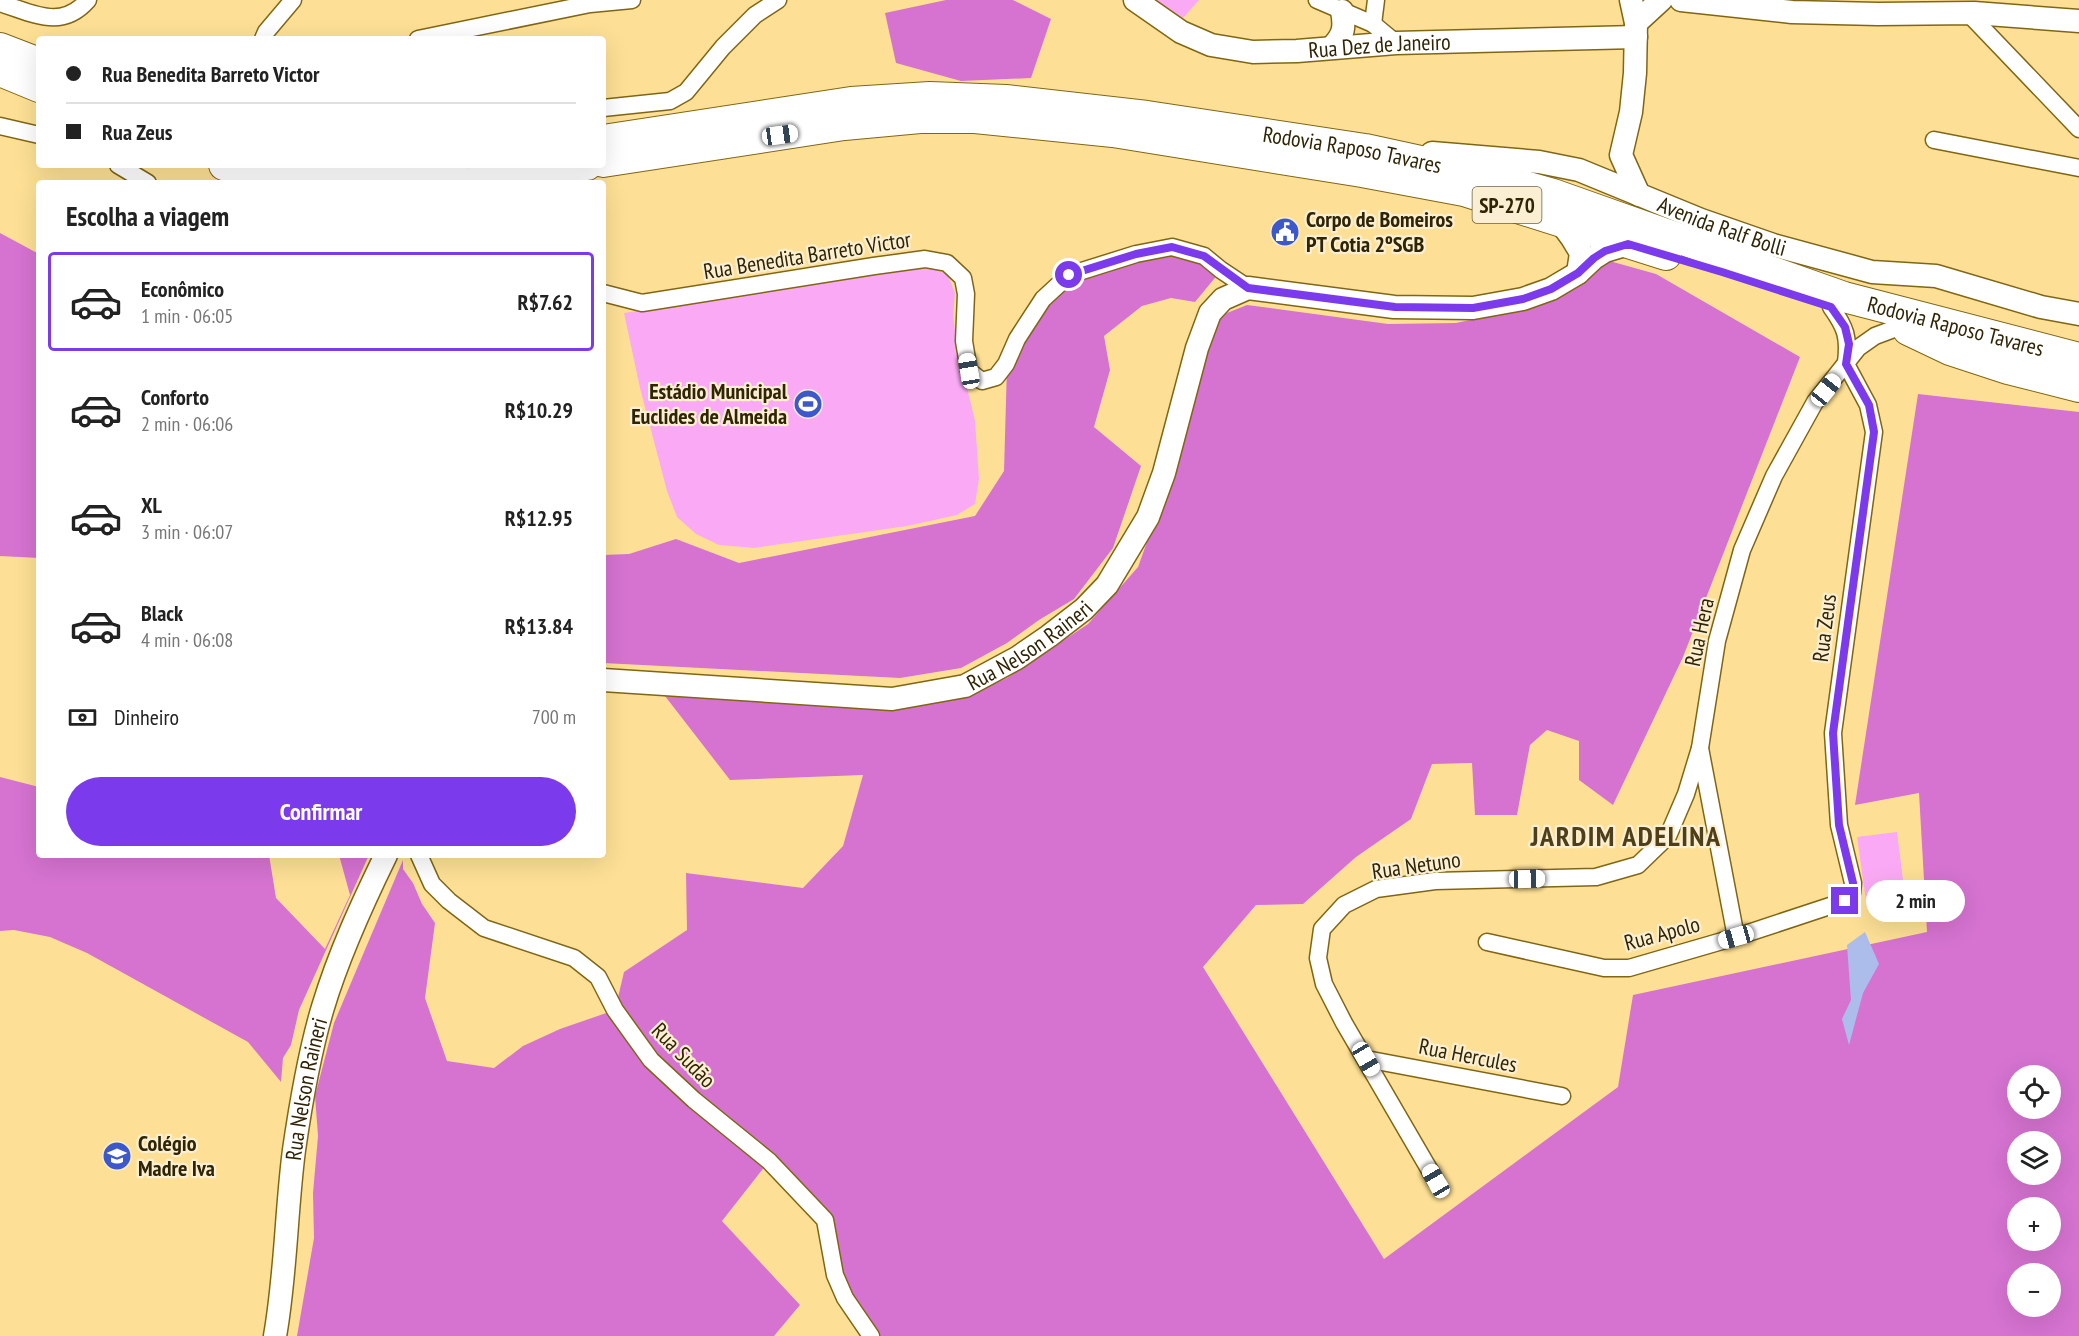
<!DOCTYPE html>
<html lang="pt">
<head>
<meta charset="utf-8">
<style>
	body { margin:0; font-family:"PT Sans Narrow",sans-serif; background:#f6f6f6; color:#222; height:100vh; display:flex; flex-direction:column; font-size:22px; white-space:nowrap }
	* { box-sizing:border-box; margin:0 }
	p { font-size:20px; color:#767676 }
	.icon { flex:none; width:33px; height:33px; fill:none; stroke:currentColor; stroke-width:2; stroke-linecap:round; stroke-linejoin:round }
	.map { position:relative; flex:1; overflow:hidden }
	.sheet { position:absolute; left:36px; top:180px; width:570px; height:678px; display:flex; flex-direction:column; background:#fff; border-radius:6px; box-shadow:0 6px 24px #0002 }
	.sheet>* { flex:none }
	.banner { position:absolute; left:36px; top:36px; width:570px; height:132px; border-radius:6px; box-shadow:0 6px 24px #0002; display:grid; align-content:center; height:132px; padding:0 30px; background:#fff }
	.buttons { position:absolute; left:2007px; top:1065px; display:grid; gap:12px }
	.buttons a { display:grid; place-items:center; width:54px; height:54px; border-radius:50%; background:#fff; box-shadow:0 6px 24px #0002; font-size:30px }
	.end { position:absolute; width:27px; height:27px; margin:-14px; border:8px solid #7c3aed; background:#fff; box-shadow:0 0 0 3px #fff }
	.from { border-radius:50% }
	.bubble { position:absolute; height:42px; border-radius:21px; background:#fff; box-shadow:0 6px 24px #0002; font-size:20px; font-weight:700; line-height:42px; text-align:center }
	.car { position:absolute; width:18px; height:36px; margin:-18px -9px; border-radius:8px; box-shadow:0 0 4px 2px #0007; background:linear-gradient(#fff 24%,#345 0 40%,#fff 0 76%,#345 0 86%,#fff 0) }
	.banner b { display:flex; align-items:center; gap:21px; height:57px; font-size:22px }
	.banner b+b { border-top:2px solid #e0e0e0 }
	.banner i { width:15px; height:15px; background:#222 }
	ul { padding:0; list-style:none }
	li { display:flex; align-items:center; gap:18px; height:99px; margin:0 12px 9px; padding:0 18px; border:3px solid transparent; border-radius:6px }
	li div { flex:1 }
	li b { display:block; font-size:22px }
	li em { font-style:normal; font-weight:700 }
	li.current { border-color:#7c3aed }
	li>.icon { width:54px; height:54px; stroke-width:1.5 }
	h2 { padding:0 30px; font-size:27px; line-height:72px }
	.pay { display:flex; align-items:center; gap:15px; height:66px; padding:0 30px; font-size:22px }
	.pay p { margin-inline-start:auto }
	.primary-button { display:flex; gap:12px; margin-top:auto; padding:12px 30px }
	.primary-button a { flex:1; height:69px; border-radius:36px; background:#7c3aed; color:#fff; font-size:24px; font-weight:700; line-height:69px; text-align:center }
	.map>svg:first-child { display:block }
</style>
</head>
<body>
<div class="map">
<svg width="2079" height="1336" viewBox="0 0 2079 1336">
	<rect width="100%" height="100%" fill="#fde095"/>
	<g fill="#faaaf4">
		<polygon points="1155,0 1199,0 1183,18"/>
		<polygon points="927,265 948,275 955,293 953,316 957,345 975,421 979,479 975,504 957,515 907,526 754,548 719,545 696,534 677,517 667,491 640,388 624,313"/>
		<polygon points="1897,832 1906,903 1867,908 1857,837"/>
	</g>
	<g fill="#d673d1" fill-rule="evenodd">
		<polygon points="946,0 1013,0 1051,19 1031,78 961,81 896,63 885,13"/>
		<polygon points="0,233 39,254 39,558 0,556"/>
		<polygon points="1173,249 1206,258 1219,273 1195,302 1171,298 1142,306 1104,336 1110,370 1094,427 1141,466 1113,548 1074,599 1039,620 1007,643 961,668 900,678 603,663 603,555 629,554 676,539 739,563 975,516 1004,471 1007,366 1019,341 1070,277"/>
		<path d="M1606,260L1656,274L1800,357L1683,657L1613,805L1579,780V741L1547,730L1530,745L1517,815H1475L1472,763L1432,764L1411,819L1356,857L1303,904L1256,905L1203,967L1384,1259L1618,1087L1633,995L1927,932L1919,793L1855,805L1918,394L2079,412V1336H871L845,1298L825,1220L766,1165L722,1221L800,1305L774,1336H297L314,1238L313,1193L318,1136L315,1096L334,1023L403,860V869L413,883L422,904L435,923L425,998L447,1061L494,1068L523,1046L560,1029L615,1010L624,972L687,930L686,873L803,888L843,846L863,775L730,780L665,696L909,704L963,698L1007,678L1088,624L1138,567L1147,542L1169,493L1189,378L1213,326L1227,313L1247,305L1388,324L1456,323L1498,314ZM2018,1076H2050V1108H2018ZM2018,1142H2050V1174H2018ZM2018,1208H2050V1240H2018ZM2018,1274H2050V1306H2018Z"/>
		<polygon points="0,777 39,787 39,855 269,855 276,898 325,949 350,895 339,855 369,855 299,1010 291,1045 283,1058 281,1082 248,1042 87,953 50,937 14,930 0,931"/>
	</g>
	<polygon fill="#adbdeb" points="1865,932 1879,964 1863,993 1849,1045 1842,1019 1851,1000 1847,945"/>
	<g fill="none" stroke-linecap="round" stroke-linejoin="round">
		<g stroke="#806614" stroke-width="19">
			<g id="street">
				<polyline points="1317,0 1373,24 1396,43"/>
				<path d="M0,3C33,13 61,31 88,0"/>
				<polyline points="1968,13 2079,129"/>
				<polyline points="1373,24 1376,0"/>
				<polyline points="263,39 266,32 293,0"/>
				<polyline points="418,39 590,4 632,0"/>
				<polyline points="603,108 670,101 686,92 723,47 755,15 778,0"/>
				<polyline points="0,126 39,135"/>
				<polyline points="1934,140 2079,168"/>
				<polyline points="118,165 148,183"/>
				<polyline points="603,293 642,303 874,266 925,259 947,263 963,278 966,294 964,341 969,371 982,381 996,377 1006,364 1017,339 1043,299 1069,275 1136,254 1172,247 1204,256 1221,270 1248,288"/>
				<path d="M1831,307C1846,328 1849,337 1846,363"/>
				<polyline points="419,855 432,884 449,901 484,928 574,958 598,977 615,1010 651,1060 694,1100 769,1161 825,1220 835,1275 845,1298 871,1336"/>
				<polyline points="1736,937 1700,748 1717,641 1742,550 1774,476 1815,402 1858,348 1875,336 1899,327"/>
				<polyline points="1487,942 1604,968 1629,968 1736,937 1845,901 1852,893 1853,883 1839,825 1833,733 1874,432 1868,405 1846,364"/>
				<polyline points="1366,1059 1562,1096"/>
				<polyline points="1436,1181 1344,1023 1324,984 1318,958 1322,929 1344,905 1376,889 1435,881 1596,877 1638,865 1668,836 1686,794 1700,748"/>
			</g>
		</g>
		<g stroke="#806614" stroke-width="25">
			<g id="secondary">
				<path id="s1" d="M1135,0L1181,32L1211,45L1253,52L1297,51L1396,43L1636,37"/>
				<polyline points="1631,0 1636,23 1635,73 1631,112 1621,155 1639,195"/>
				<polyline points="1681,0 1792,12 1878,14 1974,13 2079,21"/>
				<polyline points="1636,23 1661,0"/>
				<path d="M1332,47C1344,35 1345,27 1342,11"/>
				<path id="s2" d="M1432,153L1539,162L1579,170L1701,220L1773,245L1872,272L1936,276L2041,307L2079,314"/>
				<polyline points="1561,223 1572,238 1581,253 1578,273"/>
				<path id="s3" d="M603,680L892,699L965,686L1017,658L1049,636L1084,609L1107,585L1148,517L1164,473L1197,348L1210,313L1223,299L1248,288L1394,307L1473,308L1523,299L1551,289L1578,273L1594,258L1605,251L1628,244"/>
				<path id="s4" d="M275,1336C286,1274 286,1212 294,1150C301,1102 309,1053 323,1007C339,954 362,904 386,855"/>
			</g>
		</g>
		<g stroke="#806614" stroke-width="32">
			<g id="highway">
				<polyline points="0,48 39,63"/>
				<polyline points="0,71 39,87"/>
				<path id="s5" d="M603,140L851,102L930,97L1006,100L1147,116L1365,149L1489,176L1553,194L1844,297L2079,358"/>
				<polyline points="603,162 844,125 920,118 975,118 1113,132 1362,172 1464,191 1666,255"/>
				<polyline points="224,165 272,182"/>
				<polyline points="254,165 284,174 333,183"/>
				<polyline points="347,165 382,171 453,165"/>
				<polyline points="469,183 587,165"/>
				<polyline points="1908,330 1950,350 2008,369 2079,387"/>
			</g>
		</g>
		<use href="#street" stroke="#fff" stroke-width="16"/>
		<use href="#secondary" stroke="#fff" stroke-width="22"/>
		<use href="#highway" stroke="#fff" stroke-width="30"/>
	</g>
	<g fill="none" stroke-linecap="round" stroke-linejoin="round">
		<polyline stroke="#7c3aed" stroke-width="8" points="1069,275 1136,254 1172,247 1204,256 1248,288 1395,307 1473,308 1523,299 1551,289 1578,273 1594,258 1605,251 1628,244 1722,272 1831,307 1845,327 1849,344 1846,364 1869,405 1874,432 1833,733 1839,825 1853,883 1852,893 1845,901"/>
	</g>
	<defs>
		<g id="civic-disc" transform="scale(1.5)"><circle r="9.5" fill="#3d58ca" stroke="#faefd2"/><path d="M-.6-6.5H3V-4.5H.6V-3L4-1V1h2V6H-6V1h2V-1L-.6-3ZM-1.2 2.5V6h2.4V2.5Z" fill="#fff"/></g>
		<g id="stadium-disc" transform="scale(1.5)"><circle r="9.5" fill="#3d58ca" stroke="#faefd2"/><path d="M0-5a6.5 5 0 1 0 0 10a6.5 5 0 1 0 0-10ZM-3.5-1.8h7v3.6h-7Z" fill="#fff"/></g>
		<g id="school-disc" transform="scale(1.5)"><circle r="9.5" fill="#3d58ca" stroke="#faefd2"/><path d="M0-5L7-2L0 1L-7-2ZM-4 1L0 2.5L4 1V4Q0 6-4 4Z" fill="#fff"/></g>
	</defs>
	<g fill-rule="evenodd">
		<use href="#civic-disc" x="1285" y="232"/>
		<use href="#stadium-disc" x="808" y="404"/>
		<use href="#school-disc" x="117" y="1156"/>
	</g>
	<g text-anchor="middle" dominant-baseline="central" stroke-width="4.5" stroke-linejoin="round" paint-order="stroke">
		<rect fill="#faefd2" stroke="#6c6142" stroke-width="1.5" x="1472.5" y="187" width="69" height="36" rx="4.5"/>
		<g font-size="21" font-weight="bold" fill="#2f2404">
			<text x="1507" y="205">SP-270</text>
		</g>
		<g font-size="22" fill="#2f2404" stroke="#faefd2">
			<text stroke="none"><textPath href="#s1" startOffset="258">Rua Dez de Janeiro</textPath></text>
			<text stroke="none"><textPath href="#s5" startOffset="756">Rodovia Raposo Tavares</textPath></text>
			<text stroke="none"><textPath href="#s2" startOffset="302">Avenida Ralf Bolli</textPath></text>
			<text transform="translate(807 255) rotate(-9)">Rua Benedita Barreto Victor</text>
			<text stroke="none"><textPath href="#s5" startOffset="1386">Rodovia Raposo Tavares</textPath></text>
			<text transform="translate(1824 628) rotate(-83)">Rua Zeus</text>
			<text transform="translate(1699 632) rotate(-78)">Rua Hera</text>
			<text stroke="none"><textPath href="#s3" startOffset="440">Rua Nelson Raineri</textPath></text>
			<text transform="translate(1416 865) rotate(-8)">Rua Netuno</text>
			<text transform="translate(1662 933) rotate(-15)">Rua Apolo</text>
			<text transform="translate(684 1055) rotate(46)">Rua Sudão</text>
			<text transform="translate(1468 1055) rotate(11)">Rua Hercules</text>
			<text stroke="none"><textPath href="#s4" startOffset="249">Rua Nelson Raineri</textPath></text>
		</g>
		<g font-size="22" font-weight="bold" fill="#2f2404" stroke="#faefd2" text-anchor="start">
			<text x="1306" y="219">Corpo de Bomeiros<tspan x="1306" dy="25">PT Cotia 2ºSGB</tspan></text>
			<text x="787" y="391" text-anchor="end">Estádio Municipal<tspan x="787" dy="25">Euclides de Almeida</tspan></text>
			<text x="138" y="1143">Colégio<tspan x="138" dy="25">Madre Iva</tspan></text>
		</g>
		<g font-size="28" font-weight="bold" letter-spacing="1.5" fill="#4e3f18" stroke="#faefd2">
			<text x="1626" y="835">JARDIM ADELINA</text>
		</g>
	</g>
</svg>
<div class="buttons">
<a><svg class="icon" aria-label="locate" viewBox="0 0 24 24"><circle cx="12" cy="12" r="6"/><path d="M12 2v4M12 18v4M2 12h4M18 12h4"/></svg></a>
<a><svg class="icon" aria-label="layers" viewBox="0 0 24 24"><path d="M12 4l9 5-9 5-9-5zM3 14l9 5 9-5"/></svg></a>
<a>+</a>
<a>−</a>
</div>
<i class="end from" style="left:1069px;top:275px"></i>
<i class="end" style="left:1845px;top:901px"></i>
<div class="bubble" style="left:1866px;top:880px;width:99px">2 min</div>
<i class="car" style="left:780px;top:135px;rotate:82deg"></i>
<i class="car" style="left:969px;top:371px;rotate:350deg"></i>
<i class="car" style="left:1826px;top:390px;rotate:39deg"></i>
<i class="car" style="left:1527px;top:879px;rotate:89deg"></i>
<i class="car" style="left:1736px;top:937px;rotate:254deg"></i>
<i class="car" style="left:1366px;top:1059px;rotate:150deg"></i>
<i class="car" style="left:1436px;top:1181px;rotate:330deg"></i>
<div class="banner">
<b><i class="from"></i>Rua Benedita Barreto Victor</b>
<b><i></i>Rua Zeus</b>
</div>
<section class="sheet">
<h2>Escolha a viagem</h2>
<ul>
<li class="current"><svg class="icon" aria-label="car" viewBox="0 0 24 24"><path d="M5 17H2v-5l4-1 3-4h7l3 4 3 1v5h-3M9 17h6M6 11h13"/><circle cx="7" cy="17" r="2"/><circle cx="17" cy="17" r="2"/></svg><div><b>Econômico</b><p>1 min · 06:05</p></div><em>R$7.62</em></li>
<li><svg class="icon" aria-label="car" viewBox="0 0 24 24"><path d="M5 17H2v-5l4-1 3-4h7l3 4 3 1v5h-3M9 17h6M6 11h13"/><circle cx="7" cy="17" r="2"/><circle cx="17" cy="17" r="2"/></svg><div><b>Conforto</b><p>2 min · 06:06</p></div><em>R$10.29</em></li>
<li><svg class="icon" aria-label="car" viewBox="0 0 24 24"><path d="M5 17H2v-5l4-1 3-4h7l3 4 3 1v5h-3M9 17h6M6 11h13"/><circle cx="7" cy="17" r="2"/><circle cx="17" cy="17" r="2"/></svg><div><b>XL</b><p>3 min · 06:07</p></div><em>R$12.95</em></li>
<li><svg class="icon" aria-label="car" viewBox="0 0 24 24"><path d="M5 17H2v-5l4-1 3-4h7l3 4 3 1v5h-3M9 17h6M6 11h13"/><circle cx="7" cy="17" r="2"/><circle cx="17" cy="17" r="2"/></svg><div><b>Black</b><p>4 min · 06:08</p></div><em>R$13.84</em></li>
</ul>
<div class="pay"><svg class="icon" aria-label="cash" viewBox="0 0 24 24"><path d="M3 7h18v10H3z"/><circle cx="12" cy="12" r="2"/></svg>Dinheiro<p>700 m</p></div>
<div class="primary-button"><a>Confirmar</a></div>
</section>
</div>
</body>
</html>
